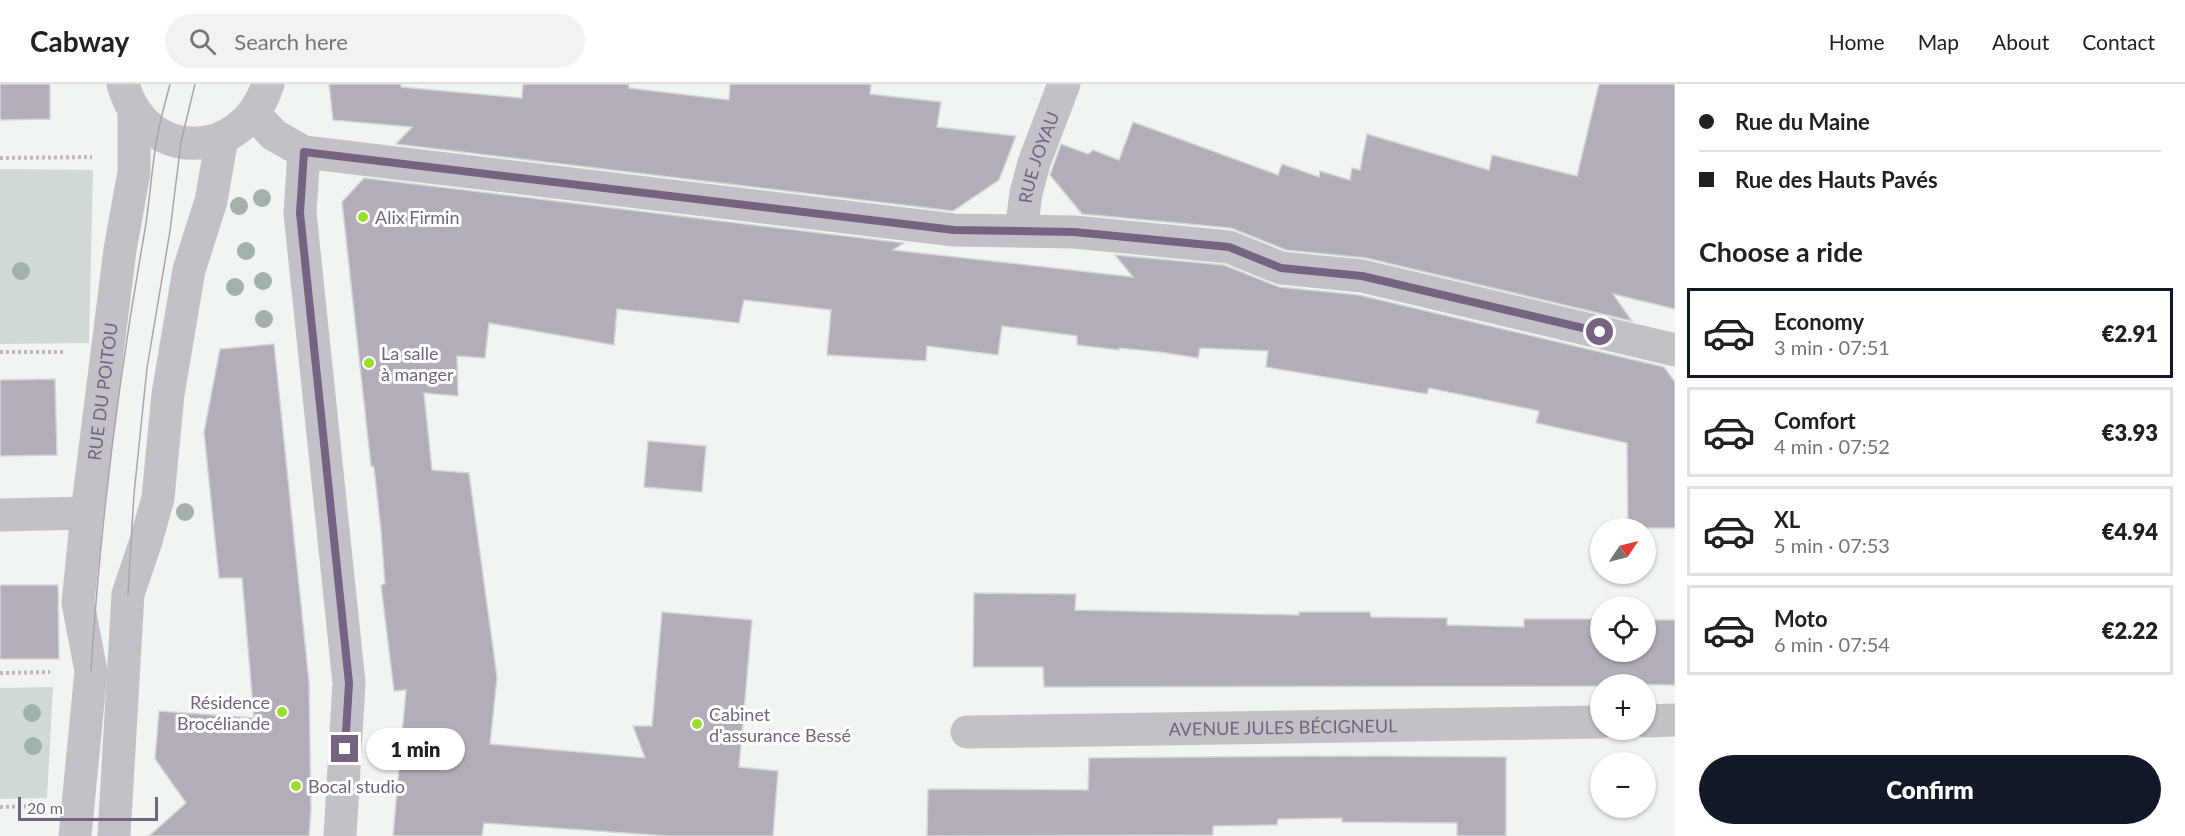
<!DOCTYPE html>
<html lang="en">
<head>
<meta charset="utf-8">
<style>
	body { margin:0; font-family:Lato,sans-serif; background:#f2f2f2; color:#202124; height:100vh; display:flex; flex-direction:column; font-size:22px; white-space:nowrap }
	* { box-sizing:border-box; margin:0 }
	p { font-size:20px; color:#757577 }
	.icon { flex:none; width:33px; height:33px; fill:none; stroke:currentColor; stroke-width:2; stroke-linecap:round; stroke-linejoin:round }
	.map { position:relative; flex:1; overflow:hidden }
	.side { display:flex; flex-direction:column; background:#fff; width:510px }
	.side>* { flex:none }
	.hud { display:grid; align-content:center; height:132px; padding:0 24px; background:#fff }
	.needle { width:39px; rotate:55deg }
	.buttons { position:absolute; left:1590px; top:434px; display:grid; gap:12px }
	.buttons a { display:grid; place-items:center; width:66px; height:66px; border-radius:50%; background:#fff; box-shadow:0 2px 4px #0004; font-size:30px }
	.scale { position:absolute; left:18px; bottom:15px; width:140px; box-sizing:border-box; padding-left:6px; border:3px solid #756481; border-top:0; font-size:16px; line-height:21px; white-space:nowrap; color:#756481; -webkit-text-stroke:4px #fff; paint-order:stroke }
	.end { position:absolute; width:27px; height:27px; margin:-14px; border:8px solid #756481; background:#fff; box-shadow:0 0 0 3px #fff }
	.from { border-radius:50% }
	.bubble { position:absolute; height:42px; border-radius:21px; background:#fff; box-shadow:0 2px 4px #0004; font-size:20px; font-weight:800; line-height:42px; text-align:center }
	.hud b { display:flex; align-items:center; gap:21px; height:57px; font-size:22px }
	.hud b+b { border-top:2px solid #e0e0e0 }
	.hud i { width:15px; height:15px; background:#202124 }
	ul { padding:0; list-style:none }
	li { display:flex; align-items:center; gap:18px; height:90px; margin:0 12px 9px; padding:0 12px; border:3px solid #e0e0e0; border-radius:0px }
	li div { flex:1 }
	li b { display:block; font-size:22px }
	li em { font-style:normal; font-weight:800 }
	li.current { border-color:#111827 }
	li>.icon { width:54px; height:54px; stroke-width:1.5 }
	h2 { padding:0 24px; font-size:27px; line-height:72px }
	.button { display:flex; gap:12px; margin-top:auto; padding:12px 24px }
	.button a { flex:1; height:69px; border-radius:36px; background:#111827; color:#fff; font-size:24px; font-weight:800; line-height:69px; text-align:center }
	header { display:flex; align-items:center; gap:36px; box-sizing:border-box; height:84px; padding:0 30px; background:#fff; border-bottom:2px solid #e0e0e0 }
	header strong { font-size:28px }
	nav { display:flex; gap:33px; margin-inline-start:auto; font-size:21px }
	.search { width:420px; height:54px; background:#f2f2f2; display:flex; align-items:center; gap:15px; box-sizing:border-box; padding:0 21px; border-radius:33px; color:#757577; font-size:22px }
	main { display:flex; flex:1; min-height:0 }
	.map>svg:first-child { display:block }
</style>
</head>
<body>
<header>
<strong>Cabway</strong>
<div class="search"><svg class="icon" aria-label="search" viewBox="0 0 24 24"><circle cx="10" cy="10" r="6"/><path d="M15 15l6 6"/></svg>Search here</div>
<nav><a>Home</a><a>Map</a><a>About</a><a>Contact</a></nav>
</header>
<main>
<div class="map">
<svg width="1675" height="752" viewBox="0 0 1675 752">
	<rect width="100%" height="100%" fill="#f1f5f1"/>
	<g fill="#d0d9d7">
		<polygon points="0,85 93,86 89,259 0,260"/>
		<polygon points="53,603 47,714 0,715 0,604"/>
	</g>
	<g fill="#b3adb9" stroke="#d4d6d4" stroke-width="1.5">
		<polygon points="0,0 50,0 50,35 0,36"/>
		<polygon points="329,0 401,0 401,3 522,14 523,0 629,0 629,4 729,16 730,0 871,0 870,10 941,18 937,43 1016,52 999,96 953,127 396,60 412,43 333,36"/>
		<polygon points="1599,0 1675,0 1675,225 1613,210 1632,237 1366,174 1286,166 1231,144 1082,130 1050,91 1061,60 1088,70 1093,66 1119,76 1133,38 1278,91 1282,80 1319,93 1320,87 1350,96 1352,84 1360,86 1367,50 1489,86 1492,71 1577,92"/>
		<polygon points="364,94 904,159 893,166 1133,193 1115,171 1224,181 1279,203 1359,211 1664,283 1675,298 1675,444 1628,444 1627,359 1536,339 1539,327 1429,304 1427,310 1266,283 1268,267 1200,264 1198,274 1160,268 1119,264 1119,266 1077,261 1077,252 1002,242 998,271 927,262 926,277 827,271 831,226 744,216 739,239 617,225 614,261 489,239 485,274 457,272 458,312 424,309 432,386 469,389 497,593 490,660 645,674 633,642 652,642 662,528 752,536 739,683 778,687 773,752 669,752 484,739 482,752 393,752 406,606 394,607 381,501 385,500 381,447 374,383 371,382 342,118"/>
		<polygon points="274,260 309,598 311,725 309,752 149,752 186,719 155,675 159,627 254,634 242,494 219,494 204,348 220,265"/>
		<polygon points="55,295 57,371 0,372 0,296"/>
		<polygon points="648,357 706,362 702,408 644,403"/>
		<polygon points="0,501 58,501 59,575 0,575"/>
		<polygon points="974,509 1076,510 1075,526 1299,531 1299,528 1370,528 1371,533 1447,534 1447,541 1524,543 1524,535 1600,535 1600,567 1646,567 1646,536 1675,536 1675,601 1600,600 1600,602 1044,603 1043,583 973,583"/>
		<polygon points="1343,672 1506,673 1506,752 1457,752 1457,739 1342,738 1342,734 1278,735 1277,741 1213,742 1213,751 927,752 928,705 1088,706 1089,674"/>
	</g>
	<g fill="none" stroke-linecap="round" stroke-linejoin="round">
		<g stroke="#bbb8bd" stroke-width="4" stroke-dasharray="3 3" stroke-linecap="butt">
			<polyline points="0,74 92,73"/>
			<polyline points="0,268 65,268"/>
			<polyline points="0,589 50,588"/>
			<polyline points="0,723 38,722"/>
		</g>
		<g stroke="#c4c0c7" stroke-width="33">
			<polyline points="254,30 274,51 304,68 954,146 1074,148 1229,163 1281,184 1362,192 1675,266"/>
			<polyline points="304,68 300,129 349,599 340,752"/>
			<path id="s1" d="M1021,147L1026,109L1034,79L1064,0"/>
			<polyline points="0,431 87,429"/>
			<polyline points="1646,637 1675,636"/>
			<path id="s2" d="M967,648L1600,638"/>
		</g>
		<g stroke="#c4c0c7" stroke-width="33">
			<path d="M123,0C145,80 243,78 268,0"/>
			<path id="s3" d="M75,752L91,587L78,519L87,429L120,166L134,88V28"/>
			<polyline points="114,752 128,510 146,457 158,414 168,310 189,186 211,117 222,54"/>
		</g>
		<g stroke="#a9a3ad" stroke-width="1.5">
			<polyline points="128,510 134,410 147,284 170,147 181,58 195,0"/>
			<path d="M91,587C100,443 118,299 143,157C150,121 151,84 158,49C161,32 166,16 170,0"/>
		</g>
	</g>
	<g fill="#a3b0ae">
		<circle cx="262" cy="114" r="9"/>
		<circle cx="239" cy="122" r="9"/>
		<circle cx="246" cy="167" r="9"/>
		<circle cx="21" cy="187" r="9"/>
		<circle cx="263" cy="197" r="9"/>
		<circle cx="235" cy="203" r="9"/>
		<circle cx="264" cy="235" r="9"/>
		<circle cx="185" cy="428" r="9"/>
		<circle cx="32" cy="629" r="9"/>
		<circle cx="33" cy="662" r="9"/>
	</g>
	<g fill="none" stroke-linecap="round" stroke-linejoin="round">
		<polyline stroke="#756481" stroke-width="8" points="345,665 349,599 300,129 304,68 954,146 1074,148 1229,163 1281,184 1362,192 1600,248"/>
	</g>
	<g fill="#99de28" stroke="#fff" stroke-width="2">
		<circle cx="363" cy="133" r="6"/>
		<circle cx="369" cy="279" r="6"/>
		<circle cx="282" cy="628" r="6"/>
		<circle cx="697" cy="640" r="6"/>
		<circle cx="296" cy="702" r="6"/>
	</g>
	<g text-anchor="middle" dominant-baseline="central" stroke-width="6" stroke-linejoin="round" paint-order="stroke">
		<g font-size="18" fill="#756481" stroke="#fff">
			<text stroke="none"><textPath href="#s1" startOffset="76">RUE JOYAU</textPath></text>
			<text stroke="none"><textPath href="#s3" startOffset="448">RUE DU POITOU</textPath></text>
			<text stroke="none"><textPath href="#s2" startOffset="316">AVENUE JULES BÉCIGNEUL</textPath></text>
		</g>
		<g font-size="18" fill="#756481" stroke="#fff" text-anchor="start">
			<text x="375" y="133">Alix Firmin</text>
			<text x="381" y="269">La salle<tspan x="381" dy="21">à manger</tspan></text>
			<text x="270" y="618" text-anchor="end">Résidence<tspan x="270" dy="21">Brocéliande</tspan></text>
			<text x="709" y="630">Cabinet<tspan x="709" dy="21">d'assurance Bessé</tspan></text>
			<text x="308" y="702">Bocal studio</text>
		</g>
	</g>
</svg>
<div class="buttons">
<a><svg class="needle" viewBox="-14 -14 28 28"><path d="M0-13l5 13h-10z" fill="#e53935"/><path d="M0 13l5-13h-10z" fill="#757577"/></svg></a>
<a><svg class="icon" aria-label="locate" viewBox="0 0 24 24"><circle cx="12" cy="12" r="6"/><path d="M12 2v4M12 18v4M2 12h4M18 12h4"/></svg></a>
<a>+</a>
<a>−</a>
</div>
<div class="scale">20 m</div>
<i class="end from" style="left:1600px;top:248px"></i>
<i class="end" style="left:345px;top:665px"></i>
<div class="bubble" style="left:366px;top:644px;width:99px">1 min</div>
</div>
<section class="side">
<div class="hud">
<b><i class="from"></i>Rue du Maine</b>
<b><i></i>Rue des Hauts Pavés</b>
</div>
<h2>Choose a ride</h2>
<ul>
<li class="current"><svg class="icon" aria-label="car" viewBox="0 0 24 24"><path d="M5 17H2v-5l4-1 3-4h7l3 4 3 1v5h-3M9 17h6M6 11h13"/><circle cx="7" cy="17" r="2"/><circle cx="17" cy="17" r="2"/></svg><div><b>Economy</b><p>3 min · 07:51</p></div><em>€2.91</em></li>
<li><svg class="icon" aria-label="car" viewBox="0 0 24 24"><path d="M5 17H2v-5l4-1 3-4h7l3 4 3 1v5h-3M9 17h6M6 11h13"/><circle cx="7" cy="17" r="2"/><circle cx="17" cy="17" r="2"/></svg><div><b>Comfort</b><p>4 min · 07:52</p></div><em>€3.93</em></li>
<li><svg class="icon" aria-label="car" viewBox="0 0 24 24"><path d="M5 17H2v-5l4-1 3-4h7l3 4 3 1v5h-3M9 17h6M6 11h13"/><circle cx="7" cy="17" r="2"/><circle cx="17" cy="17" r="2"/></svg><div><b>XL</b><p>5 min · 07:53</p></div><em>€4.94</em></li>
<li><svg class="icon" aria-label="car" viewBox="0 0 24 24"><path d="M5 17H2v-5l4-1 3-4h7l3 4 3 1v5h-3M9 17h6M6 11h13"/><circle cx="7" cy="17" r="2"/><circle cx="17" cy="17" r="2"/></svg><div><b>Moto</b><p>6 min · 07:54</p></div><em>€2.22</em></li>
</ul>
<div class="button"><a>Confirm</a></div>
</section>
</main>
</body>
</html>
